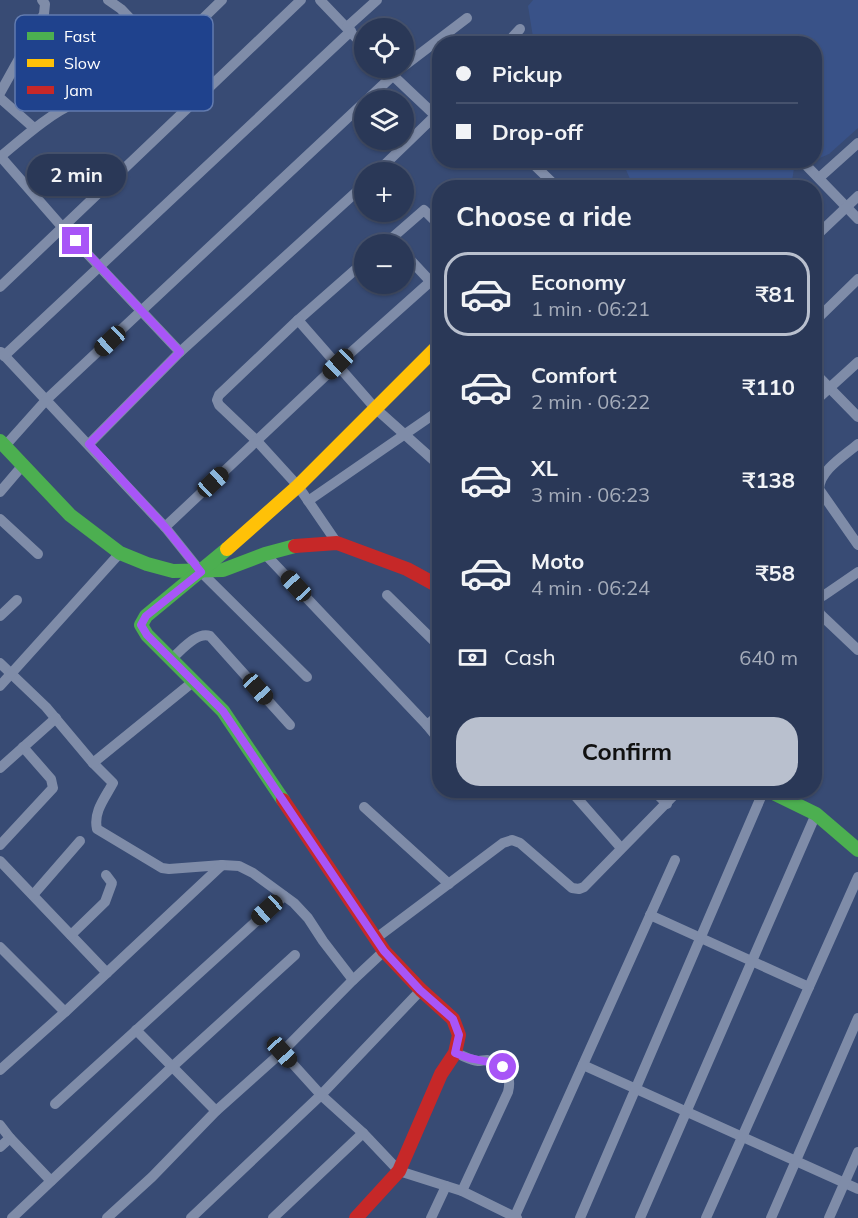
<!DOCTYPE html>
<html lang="en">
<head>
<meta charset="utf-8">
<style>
	body { margin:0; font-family:Mulish,sans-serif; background:#364361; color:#f1f3f6; height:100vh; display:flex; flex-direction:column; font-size:22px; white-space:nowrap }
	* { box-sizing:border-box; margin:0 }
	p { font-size:20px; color:#a5acba }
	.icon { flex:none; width:33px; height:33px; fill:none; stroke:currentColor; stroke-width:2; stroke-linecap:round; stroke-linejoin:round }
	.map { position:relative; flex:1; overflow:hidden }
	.panel { position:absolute; left:432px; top:180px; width:390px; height:618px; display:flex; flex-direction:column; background:#2a3857; border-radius:24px; box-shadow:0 2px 4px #0004,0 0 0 2px #46526d }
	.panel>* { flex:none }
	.top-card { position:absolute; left:432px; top:36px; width:390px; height:132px; border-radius:24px; box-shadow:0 2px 4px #0004,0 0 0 2px #46526d; display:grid; align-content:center; height:132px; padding:0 24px; background:#2a3857 }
	.fabs { position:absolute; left:354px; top:18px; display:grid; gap:12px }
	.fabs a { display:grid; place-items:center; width:60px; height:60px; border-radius:50%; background:#2a3857; box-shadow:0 2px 4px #0004,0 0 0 2px #46526d; font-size:30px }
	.end { position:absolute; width:27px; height:27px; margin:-14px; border:8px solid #a855f7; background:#fff; box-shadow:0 0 0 3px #fff }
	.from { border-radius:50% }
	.bubble { position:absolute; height:42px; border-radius:21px; background:#2a3857; box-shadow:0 2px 4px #0004,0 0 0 2px #46526d; font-size:20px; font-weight:700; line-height:42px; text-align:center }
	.car { position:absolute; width:18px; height:36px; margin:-18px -9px; border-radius:8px; box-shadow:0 0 4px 2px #0007; background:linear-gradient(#222 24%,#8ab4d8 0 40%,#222 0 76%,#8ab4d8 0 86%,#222 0) }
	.top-card b { display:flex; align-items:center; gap:21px; height:57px; font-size:22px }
	.top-card b+b { border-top:2px solid #46526d }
	.top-card i { width:15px; height:15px; background:#f1f3f6 }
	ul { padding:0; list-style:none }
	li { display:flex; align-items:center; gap:18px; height:84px; margin:0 12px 9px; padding:0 12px; border:3px solid transparent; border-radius:24px }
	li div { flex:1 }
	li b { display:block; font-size:22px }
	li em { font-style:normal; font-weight:700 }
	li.selected { border-color:#b9c0ce }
	li>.icon { width:54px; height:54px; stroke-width:1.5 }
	h2 { padding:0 24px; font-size:27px; line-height:72px }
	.pay { display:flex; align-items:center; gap:15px; height:66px; padding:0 24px; font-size:22px }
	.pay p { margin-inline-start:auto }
	.button { display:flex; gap:12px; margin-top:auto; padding:12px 24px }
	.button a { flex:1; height:69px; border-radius:24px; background:#b9c0ce; color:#111; font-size:24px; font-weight:700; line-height:69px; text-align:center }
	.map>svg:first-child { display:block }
</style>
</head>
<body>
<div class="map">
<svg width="858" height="1218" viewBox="0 0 858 1218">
	<rect width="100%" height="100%" fill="#384b74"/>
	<g fill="#395288">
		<polygon points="533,0 858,0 858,128 829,154 815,160 814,44 537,43 533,37 528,6"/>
		<path d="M620,161H813L794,168L791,188L635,187C628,179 628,169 620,161Z"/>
	</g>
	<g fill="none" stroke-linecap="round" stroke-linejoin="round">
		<g stroke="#7f8ca8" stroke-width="10">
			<polyline points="108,0 121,9 164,54"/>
			<polyline points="320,0 364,46"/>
			<polyline points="347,27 377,0"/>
			<polyline points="506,44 520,29"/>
			<polyline points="404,66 467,18"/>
			<polyline points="385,68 439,119"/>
			<polyline points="0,93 44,14 45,4 42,0"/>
			<polyline points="0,98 34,128"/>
			<polyline points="0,156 63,228 180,352"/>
			<path d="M0,157C23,138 49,114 77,102C93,96 111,97 126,87L187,34L222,0"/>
			<polyline points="485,160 489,164"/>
			<polyline points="529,160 558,188"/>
			<polyline points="801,160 858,219"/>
			<polyline points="377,172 440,111"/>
			<polyline points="819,178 858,143"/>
			<polyline points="814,238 858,196"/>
			<polyline points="385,244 424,210 440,226"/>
			<polyline points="404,253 430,281"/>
			<polyline points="364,262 298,320 375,408 440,466"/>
			<polyline points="0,287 301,0"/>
			<polyline points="298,320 219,395 217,400 219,405 257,441 298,486 337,543"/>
			<polyline points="814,322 858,279"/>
			<polyline points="1,352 165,527 201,572 307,677"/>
			<polyline points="4,356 351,31"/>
			<polyline points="814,372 858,417"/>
			<polyline points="814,402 858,362"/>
			<polyline points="89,444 180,352 364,185"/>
			<path d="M858,444C844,456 820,470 819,489L858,545"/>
			<polyline points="5,446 47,399 401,68"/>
			<polyline points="0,492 23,465"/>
			<polyline points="308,501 440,410"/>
			<polyline points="0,519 38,554"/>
			<polyline points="165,527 338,364 440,273"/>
			<polyline points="265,554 427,725 440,714"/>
			<polyline points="814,589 818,594 823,596 858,572"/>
			<polyline points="387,595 440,647"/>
			<polyline points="820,614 858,650"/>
			<polyline points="0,616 17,600"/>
			<path d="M171,659C181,651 197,631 210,636L290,725"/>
			<path d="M0,663L46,707L93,763L113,783C105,798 93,812 97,829L162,868L169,869L222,865L239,866L253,873L294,903L308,918L323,941L353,980"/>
			<polyline points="0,686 120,553"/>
			<polyline points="427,725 440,741"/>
			<polyline points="93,763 194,681"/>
			<polyline points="0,768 56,718"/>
			<polyline points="478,790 485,795 495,790"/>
			<polyline points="570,790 621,848"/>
			<polyline points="653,790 667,804"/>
			<polyline points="364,807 449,884"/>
			<polyline points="0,845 53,788 51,779 23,747"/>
			<polyline points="0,861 107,973"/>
			<polyline points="33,895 80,841"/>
			<polyline points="650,915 809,987"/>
			<polyline points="71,935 105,902 112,883 106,875"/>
			<polyline points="375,939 503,843 512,840 520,843 572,888 579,889 584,887 679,790"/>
			<polyline points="0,947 65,1012"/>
			<polyline points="136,1030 216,1111"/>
			<polyline points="282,1052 321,1095 363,1133 399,1171 462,1191 517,1218"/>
			<path d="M455,1053C462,1055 470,1060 478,1061C481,1061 484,1060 487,1060C505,1063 512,1077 508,1092L462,1191"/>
			<polyline points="583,1065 858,1189"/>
			<polyline points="0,1070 65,1012 222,865"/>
			<polyline points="55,1104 284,896"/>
			<polyline points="0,1125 10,1138 0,1147"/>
			<polyline points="10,1138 51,1181"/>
			<polyline points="515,1216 675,860"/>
			<polyline points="12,1218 172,1067 295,955"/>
			<polyline points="107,1218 152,1177 216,1111 282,1052 353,980 384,951"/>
			<polyline points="191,1218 321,1095 421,990"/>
			<polyline points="273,1218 363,1133"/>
			<polyline points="431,1218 446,1186"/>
			<polyline points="580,1218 764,790"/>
			<polyline points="640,1218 816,814"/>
			<polyline points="706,1218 858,877"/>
			<polyline points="771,1218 858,1018"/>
			<polyline points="829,1218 858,1152"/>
		</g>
		<g stroke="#4caf50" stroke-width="14">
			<polyline points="0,441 70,515 120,553 147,564 173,571 223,570 265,554 295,546"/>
			<polyline points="227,549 146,616 141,625 147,635 223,711 283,800"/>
			<polyline points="767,790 816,814 858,850"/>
		</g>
		<polyline stroke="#ffc107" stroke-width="14" points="227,549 298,486 440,344"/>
		<g stroke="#c62828" stroke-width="14">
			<polyline points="295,546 337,543 407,569 440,587"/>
			<polyline points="283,800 384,951 421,990 453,1019 459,1035 455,1053 441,1074 399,1171 356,1218"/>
		</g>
	</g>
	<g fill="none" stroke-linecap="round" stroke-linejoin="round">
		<path stroke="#a855f7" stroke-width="8" d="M76,241L180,352L89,444L165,527L201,572L146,616L141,625L147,635L223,711L384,951L420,990L453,1019L459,1035L455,1053C461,1055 467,1058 474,1059C485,1062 492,1061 503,1067"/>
	</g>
	<rect x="15" y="15" width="198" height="96" rx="9" fill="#1f428d" stroke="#627baf" stroke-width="1.5"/>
	<rect x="27" y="32" width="27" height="8" fill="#4caf50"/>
	<rect x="27" y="59" width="27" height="8" fill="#ffc107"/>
	<rect x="27" y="86" width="27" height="8" fill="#c62828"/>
	<g font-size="16" fill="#fff">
		<text x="64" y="42">Fast</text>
		<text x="64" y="69">Slow</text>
		<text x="64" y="96">Jam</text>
	</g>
</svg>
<div class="fabs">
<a><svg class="icon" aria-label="locate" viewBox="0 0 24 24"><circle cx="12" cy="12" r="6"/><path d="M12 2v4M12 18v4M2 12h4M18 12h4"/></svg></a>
<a><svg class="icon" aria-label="layers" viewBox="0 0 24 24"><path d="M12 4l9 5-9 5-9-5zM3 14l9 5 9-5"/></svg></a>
<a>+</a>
<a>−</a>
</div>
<i class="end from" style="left:503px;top:1067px"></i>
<i class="end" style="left:76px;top:241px"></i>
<div class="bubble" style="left:27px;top:154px;width:99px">2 min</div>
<i class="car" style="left:110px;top:341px;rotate:227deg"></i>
<i class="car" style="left:338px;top:364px;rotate:226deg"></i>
<i class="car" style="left:213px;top:482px;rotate:47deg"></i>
<i class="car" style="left:296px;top:586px;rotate:317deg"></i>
<i class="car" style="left:258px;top:689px;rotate:138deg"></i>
<i class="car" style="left:267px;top:910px;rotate:228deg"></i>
<i class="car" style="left:282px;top:1052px;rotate:138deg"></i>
<div class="top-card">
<b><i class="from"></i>Pickup</b>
<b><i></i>Drop-off</b>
</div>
<section class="panel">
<h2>Choose a ride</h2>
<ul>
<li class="selected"><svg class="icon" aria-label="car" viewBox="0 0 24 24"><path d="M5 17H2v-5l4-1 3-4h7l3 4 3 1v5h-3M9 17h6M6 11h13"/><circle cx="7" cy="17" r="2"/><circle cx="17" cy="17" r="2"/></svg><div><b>Economy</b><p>1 min · 06:21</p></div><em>₹81</em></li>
<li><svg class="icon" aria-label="car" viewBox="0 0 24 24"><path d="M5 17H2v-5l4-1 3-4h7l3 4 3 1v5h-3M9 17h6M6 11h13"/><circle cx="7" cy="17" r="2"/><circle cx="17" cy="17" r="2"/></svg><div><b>Comfort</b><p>2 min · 06:22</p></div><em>₹110</em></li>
<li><svg class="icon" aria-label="car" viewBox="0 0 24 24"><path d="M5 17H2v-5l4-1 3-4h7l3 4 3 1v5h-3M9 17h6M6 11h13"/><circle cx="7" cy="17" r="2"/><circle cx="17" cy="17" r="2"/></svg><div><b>XL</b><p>3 min · 06:23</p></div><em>₹138</em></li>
<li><svg class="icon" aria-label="car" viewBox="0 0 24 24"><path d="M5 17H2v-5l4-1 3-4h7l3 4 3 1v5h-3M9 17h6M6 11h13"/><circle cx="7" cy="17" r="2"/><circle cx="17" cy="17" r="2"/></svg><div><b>Moto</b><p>4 min · 06:24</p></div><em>₹58</em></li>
</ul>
<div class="pay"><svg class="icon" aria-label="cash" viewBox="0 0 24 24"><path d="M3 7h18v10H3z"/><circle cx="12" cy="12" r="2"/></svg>Cash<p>640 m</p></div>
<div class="button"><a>Confirm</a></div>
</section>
</div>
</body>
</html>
